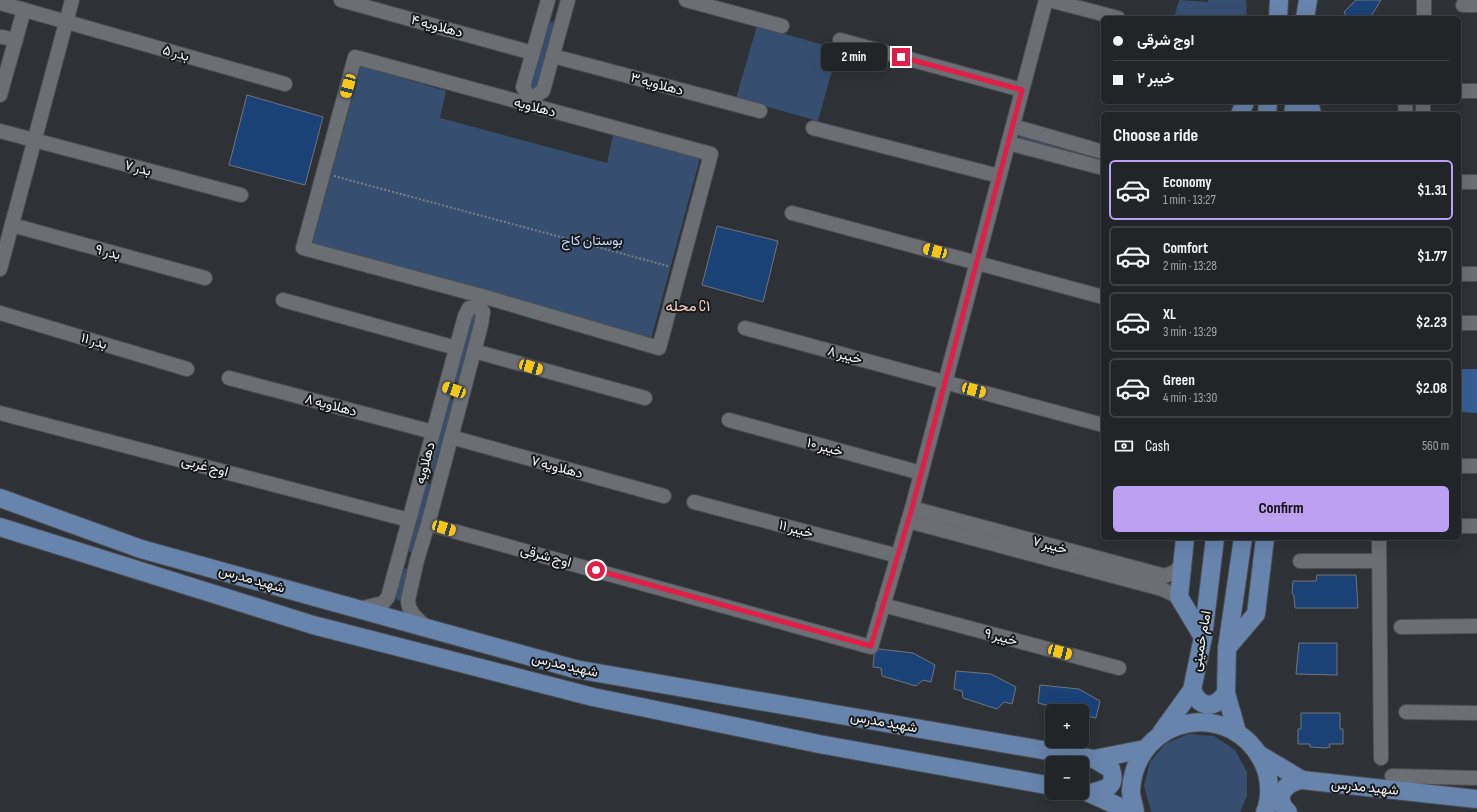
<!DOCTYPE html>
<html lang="en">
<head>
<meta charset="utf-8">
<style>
	body { margin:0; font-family:"Sofia Sans Condensed",Vazirmatn,sans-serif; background:#2e3134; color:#f1f3f6; height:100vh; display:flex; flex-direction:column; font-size:15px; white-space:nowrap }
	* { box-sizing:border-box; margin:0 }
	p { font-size:13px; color:#a2a5a8 }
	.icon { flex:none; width:22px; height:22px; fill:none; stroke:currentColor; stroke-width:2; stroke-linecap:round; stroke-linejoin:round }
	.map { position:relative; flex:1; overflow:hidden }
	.drawer { position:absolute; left:1101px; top:112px; width:360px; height:428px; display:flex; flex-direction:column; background:#222528; border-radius:6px; box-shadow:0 4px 16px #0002,0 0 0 1px #3f4245 }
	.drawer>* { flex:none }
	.top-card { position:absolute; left:1101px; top:16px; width:360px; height:88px; border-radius:6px; box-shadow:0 4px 16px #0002,0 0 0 1px #3f4245; display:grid; align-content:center; height:88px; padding:0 12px; background:#222528 }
	.controls { position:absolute; left:1045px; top:704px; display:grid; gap:8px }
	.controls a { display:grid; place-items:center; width:44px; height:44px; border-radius:6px; background:#222528; box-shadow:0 4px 16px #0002,0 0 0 1px #3f4245; font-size:20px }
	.end { position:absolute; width:18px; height:18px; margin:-9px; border:5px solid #e11d48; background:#fff; box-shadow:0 0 0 2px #fff }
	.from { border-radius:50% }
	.bubble { position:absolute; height:28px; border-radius:6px; background:#222528; box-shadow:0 4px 16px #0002,0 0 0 1px #3f4245; font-size:13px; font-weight:700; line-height:28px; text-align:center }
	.car { position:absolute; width:12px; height:24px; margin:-12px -6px; border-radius:5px; box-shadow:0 0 3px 1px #0007; background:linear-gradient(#f5c518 24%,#345 0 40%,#f5c518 0 76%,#345 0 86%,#f5c518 0) }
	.top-card b { display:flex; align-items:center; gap:14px; height:38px; font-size:15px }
	.top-card b+b { border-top:1px solid #3f4245 }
	.top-card i { width:10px; height:10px; background:#f1f3f6 }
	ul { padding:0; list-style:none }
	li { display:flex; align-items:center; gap:12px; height:60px; margin:0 8px 6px; padding:0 4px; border:2px solid #3f4245; border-radius:6px }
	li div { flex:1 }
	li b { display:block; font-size:15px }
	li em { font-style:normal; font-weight:700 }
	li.selected { border-color:#bca0f2 }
	li>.icon { width:36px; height:36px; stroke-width:1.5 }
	h2 { padding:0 12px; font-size:18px; line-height:48px }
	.pay { display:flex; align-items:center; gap:10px; height:44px; padding:0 12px; font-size:15px }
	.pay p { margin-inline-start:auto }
	.cta { display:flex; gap:8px; margin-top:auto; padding:8px 12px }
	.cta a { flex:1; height:46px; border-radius:6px; background:#bca0f2; color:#111; font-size:16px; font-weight:700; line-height:46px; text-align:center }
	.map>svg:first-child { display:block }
</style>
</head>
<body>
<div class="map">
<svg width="1477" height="812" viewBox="0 0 1477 812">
	<rect width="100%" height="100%" fill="#2e3135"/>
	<g fill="#364f71">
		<polygon points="1179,0 1208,2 1208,0 1246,0 1247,18 1174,18"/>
		<polygon points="553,21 555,26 535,94 528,90 548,24"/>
		<polygon points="757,26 838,49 818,121 736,98"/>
		<polygon points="361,66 446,91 440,118 607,163 613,135 700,158 651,339 312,244"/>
		<polygon points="1020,134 1103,158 1102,162 1019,140"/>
		<polygon points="472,311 480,313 459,381 455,382 453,377"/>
		<polygon points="452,399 454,403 434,472 429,472 446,401"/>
		<polygon points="426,483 433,485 413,554 406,549"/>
		<polygon points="405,568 409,570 400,601 393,597"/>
		<polygon points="1189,734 1214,736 1235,750 1247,772 1247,796 1240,812 1152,812 1151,811 1144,786 1150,762 1166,743"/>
	</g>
	<polygon fill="#365e94" points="1459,369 1477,369 1477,413 1459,412"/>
	<g fill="#1a4276" stroke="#717479">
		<polygon points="1356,0 1381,0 1370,18 1347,18 1344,12"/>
		<polygon points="247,95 323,117 305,185 229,165"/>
		<polygon points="717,226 778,241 763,302 702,285"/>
		<polygon points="1317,575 1356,575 1358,608 1295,608 1294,596 1292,593 1293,581 1316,581"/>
		<polygon points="1299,643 1337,643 1337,675 1296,674"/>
		<polygon points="879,649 913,653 935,665 931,682 923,680 916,686 882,676 881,668 873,667 874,655"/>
		<polygon points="956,671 991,674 1016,687 1012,704 1004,702 997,709 963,698 962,691 954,689"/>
		<polygon points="1040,685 1079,689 1100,701 1096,718 1082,715 1082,711 1047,711 1046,705 1038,703"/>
		<polygon points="1301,713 1340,713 1340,729 1343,729 1343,744 1329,744 1330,747 1325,748 1310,747 1310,744 1298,744 1298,729 1301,729"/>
	</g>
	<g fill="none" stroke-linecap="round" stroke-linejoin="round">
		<g stroke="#4b4d51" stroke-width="16">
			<g id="minor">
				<polyline points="341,0 533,53"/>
				<polyline points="686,0 782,26"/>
				<polyline points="1049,0 1118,18"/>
				<polyline points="0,3 285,84"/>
				<polyline points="1463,5 1477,5"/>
				<polyline points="1424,18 1424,0"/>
				<polyline points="2,37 16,40"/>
				<polyline points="840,40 1022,90"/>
				<polyline points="553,56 760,111"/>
				<polygon points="355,57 711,154 659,348 482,296 303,248"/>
				<polyline points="1459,91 1477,91"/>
				<polyline points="0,95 24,10"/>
				<polyline points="530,99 543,91 568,0"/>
				<polyline points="530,99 523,87 548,0"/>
				<polyline points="1405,102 1406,114"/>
				<polyline points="1423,114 1423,102"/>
				<polyline points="1013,126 1103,152"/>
				<polyline points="813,128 999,176"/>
				<polyline points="0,131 241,195"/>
				<polyline points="1008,143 1103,168"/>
				<polyline points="1459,182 1477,182"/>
				<polyline points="792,213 1103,297"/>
				<polyline points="12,225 205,278"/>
				<polyline points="0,269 72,0"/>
				<polyline points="1459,274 1477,274"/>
				<polyline points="283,300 456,348"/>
				<polyline points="0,313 187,369"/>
				<polyline points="1459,323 1477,323"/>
				<polyline points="745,328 1103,425"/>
				<polyline points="474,351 645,398"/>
				<polyline points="229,378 433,432"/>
				<polyline points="0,413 409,520"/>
				<polyline points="729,420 921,473"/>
				<polyline points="451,437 664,496"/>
				<polyline points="1459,466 1477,466"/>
				<polyline points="694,502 898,556"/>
				<polyline points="912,508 1165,576 1176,571 1183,562"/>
				<polyline points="908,521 1162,589 1179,597"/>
				<polyline points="428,524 871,647 912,508 1046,0"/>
				<polyline points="1459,526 1477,526"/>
				<polyline points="1379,538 1381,758"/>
				<polyline points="1300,561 1379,561"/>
				<polyline points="883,605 1119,668"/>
				<polyline points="359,609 383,603 388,597 465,316 469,308 479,306"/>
				<polyline points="1401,627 1477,626"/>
				<path d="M427,628C419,620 408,613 408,600L417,560L428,524L481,325L483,312L479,306L482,296"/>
				<polyline points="1406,712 1477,713"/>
				<polyline points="1392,776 1477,778"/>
			</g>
		</g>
		<g stroke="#4b4d51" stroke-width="20">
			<g id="major">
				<polyline points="1278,18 1279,0"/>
				<polyline points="1305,18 1308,0"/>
				<polyline points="1309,102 1312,114"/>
				<polyline points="1240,114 1245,102"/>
				<polyline points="1267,114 1268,102"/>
				<polyline points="1293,114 1295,102"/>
				<polyline points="0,498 141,549 575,669 1094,759 1145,749"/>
				<polyline points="0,527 313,625 593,697 819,744 1052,786"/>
				<polyline points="1185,538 1179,597 1203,637"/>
				<polyline points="1227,648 1256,614 1265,538"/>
				<path d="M1192,690C1200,708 1214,710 1226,693"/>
				<polyline points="1237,732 1226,693 1227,648 1243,538"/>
				<polyline points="1161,733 1192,690 1203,637 1215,538"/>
				<polyline points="1260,755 1302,780 1477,799"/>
				<polyline points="1087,792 1131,812"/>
				<path d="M1091,793C1106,789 1117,787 1111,769L1094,759"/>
				<path d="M1135,812C1134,805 1131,798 1131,791C1135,714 1235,696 1265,767C1270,780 1271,799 1265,812"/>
				<path d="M1288,812C1272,797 1285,783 1302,780"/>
			</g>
		</g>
		<polyline stroke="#7d8083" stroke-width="2" stroke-dasharray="2 2" stroke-linecap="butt" points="334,176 668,266"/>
		<use href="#minor" stroke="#6b6e73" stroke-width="14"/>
		<use href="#major" stroke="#6784ac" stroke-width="18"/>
	</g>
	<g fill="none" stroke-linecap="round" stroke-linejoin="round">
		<polyline stroke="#e11d48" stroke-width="5" points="596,570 871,646 912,508 1022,90 901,57"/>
	</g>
	<g text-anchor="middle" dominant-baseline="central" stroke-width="4" stroke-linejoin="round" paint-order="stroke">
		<g font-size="14" fill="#f1f3f6" stroke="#18191b">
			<text transform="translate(437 26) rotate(15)">دهلاویه ۴</text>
			<text transform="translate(176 53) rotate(16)">بدر ۵</text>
			<text transform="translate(657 84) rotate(15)">دهلاویه ۳</text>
			<text transform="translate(535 107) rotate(15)">دهلاویه</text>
			<text transform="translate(138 168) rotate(15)">بدر ۷</text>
			<text transform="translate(108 252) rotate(15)">بدر ۹</text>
			<text transform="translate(94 341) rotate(17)">بدر ۱۱</text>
			<text transform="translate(845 355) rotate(15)">خیبر ۸</text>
			<text transform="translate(331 405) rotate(15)">دهلاویه ۸</text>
			<text transform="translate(825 447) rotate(15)">خیبر ۱۰</text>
			<text transform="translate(425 463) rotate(-75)">دهلاویه</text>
			<text transform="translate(205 466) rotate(15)">اوج غربی</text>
			<text transform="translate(557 467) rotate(15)">دهلاویه ۷</text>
			<text transform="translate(796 529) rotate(15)">خیبر ۱۱</text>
			<text transform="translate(1050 545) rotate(15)">خیبر ۷</text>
			<text transform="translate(546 556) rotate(15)">اوج شرقی</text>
			<text transform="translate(252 579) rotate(16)">شهید مدرس</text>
			<text transform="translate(1001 637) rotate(15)">خیبر ۹</text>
			<text transform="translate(1201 641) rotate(-80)">امام خمینی</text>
			<text transform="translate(565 665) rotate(13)">شهید مدرس</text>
			<text transform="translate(884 722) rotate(10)">شهید مدرس</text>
			<text transform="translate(1365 787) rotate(6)">شهید مدرس</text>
		</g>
		<g font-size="14" fill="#c1d9f9" stroke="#18191b">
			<text x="592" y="240">بوستان کاج</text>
		</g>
		<g font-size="15" fill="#f5d6c7" stroke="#18191b">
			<text x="688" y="306">محله C۱</text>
		</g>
	</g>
</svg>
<div class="controls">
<a>+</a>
<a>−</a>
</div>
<i class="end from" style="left:596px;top:570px"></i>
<i class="end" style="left:901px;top:57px"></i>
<div class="bubble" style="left:821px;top:43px;width:66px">2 min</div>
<i class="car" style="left:348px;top:86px;rotate:195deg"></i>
<i class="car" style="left:935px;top:251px;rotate:285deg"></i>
<i class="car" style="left:531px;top:367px;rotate:106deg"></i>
<i class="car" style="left:454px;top:390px;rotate:290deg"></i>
<i class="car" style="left:974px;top:390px;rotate:105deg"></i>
<i class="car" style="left:444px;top:528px;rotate:106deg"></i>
<i class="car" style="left:1060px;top:652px;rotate:105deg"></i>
<div class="top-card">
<b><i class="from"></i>اوج شرقی</b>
<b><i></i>خیبر ۲</b>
</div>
<section class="drawer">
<h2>Choose a ride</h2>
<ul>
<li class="selected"><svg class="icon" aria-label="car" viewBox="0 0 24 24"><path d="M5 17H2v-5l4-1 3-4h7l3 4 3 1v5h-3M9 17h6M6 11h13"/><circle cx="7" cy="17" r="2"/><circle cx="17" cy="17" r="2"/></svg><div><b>Economy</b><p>1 min · 13:27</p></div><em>$1.31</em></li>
<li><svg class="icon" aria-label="car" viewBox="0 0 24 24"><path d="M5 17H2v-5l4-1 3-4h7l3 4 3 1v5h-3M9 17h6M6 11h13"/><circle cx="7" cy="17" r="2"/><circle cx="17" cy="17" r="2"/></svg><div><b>Comfort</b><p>2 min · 13:28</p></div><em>$1.77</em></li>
<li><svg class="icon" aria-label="car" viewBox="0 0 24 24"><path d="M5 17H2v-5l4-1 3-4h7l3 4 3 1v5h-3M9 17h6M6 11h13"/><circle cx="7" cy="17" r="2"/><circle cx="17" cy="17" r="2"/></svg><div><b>XL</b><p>3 min · 13:29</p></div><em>$2.23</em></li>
<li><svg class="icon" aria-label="car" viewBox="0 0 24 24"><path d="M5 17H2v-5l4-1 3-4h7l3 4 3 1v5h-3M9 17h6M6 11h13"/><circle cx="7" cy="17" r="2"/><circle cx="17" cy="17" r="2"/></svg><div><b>Green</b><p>4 min · 13:30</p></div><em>$2.08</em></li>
</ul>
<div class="pay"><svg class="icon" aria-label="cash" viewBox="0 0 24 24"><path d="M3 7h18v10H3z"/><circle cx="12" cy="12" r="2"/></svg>Cash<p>560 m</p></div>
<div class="cta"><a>Confirm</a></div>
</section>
</div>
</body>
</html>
